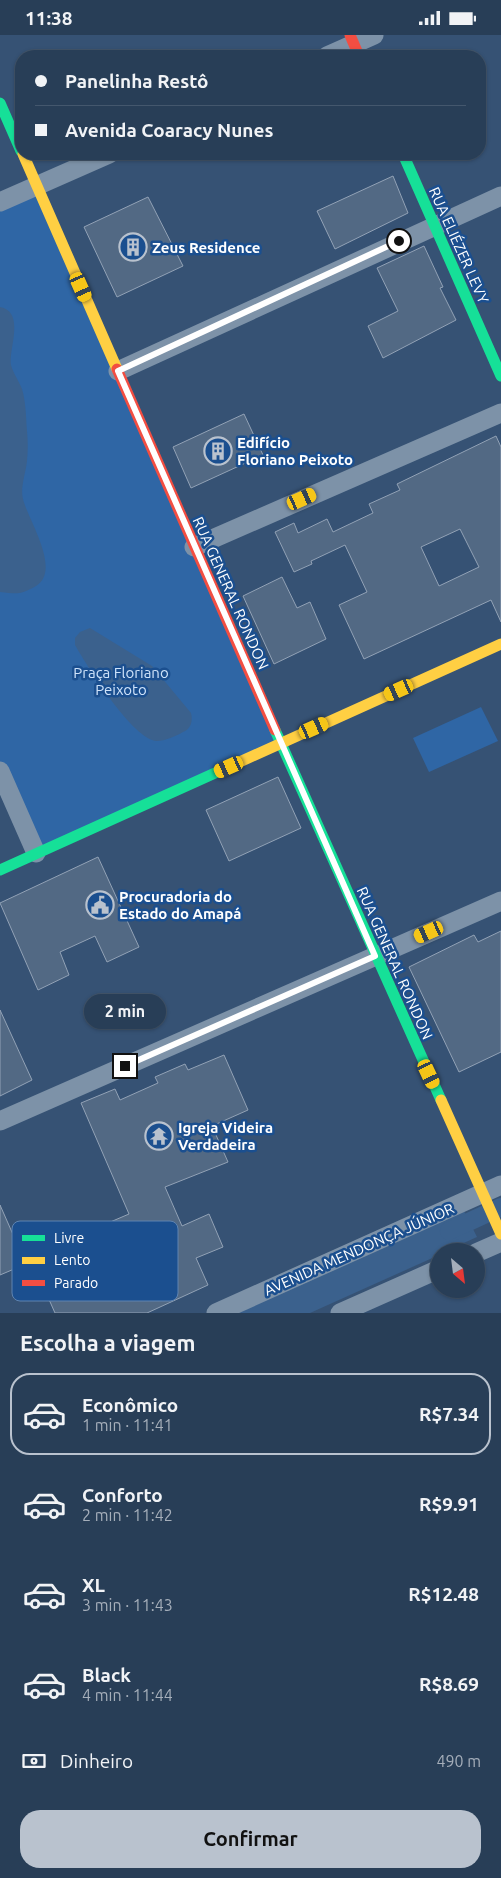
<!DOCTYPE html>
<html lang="pt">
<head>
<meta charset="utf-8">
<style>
	body { margin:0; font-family:Ubuntu,sans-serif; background:#344961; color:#f1f3f6; height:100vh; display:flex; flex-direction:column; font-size:19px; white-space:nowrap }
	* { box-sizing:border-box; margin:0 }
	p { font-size:16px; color:#a5aeba }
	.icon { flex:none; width:28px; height:28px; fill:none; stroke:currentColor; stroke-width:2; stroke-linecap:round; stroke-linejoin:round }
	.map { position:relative; height:1278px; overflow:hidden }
	.side { display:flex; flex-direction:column; background:#283e57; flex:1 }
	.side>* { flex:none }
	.hud { position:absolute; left:15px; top:15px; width:471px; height:110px; border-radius:20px; box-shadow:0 1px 4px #0004,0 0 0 1px #44576d; display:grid; align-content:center; height:110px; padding:0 20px; background:#283e57 }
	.needle { width:32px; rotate:152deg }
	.controls { position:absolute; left:430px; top:1208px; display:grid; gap:10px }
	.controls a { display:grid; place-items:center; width:55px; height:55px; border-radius:50%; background:#283e57; box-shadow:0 1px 4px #0004,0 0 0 1px #44576d; font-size:25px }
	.end { position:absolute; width:22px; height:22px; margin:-11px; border:6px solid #fff; background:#111; box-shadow:0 0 0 2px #111 }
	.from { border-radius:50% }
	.bubble { position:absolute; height:35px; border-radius:18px; background:#283e57; box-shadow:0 1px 4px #0004,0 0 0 1px #44576d; font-size:16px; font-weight:700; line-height:35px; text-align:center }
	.car { position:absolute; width:15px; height:30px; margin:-15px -8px; border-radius:6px; box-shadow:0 0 4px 1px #0007; background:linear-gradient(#f5c518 24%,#345 0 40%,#f5c518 0 76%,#345 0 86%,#f5c518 0) }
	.hud b { display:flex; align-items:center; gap:18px; height:48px; font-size:19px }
	.hud b+b { border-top:1px solid #44576d }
	.hud i { width:12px; height:12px; background:#f1f3f6 }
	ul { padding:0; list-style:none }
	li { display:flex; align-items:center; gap:15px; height:82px; margin:0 10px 8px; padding:0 10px; border:2px solid transparent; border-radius:20px }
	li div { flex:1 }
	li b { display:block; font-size:19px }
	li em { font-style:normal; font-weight:700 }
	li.current { border-color:#b9c2ce }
	li>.icon { width:45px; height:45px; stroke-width:1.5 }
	h2 { padding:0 20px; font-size:22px; line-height:60px }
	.pay { display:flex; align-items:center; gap:12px; height:55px; padding:0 20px; font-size:19px }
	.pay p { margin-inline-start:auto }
	.button { display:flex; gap:10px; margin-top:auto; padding:10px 20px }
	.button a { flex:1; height:58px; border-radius:20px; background:#b9c2ce; color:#111; font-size:20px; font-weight:700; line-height:58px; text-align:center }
	.status { display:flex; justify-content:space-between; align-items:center; height:35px; padding:0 25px; background:#283e57; direction:ltr }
	.status svg { height:14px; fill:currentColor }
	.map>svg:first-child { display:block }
</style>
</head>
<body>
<div class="status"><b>11:38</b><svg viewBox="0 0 49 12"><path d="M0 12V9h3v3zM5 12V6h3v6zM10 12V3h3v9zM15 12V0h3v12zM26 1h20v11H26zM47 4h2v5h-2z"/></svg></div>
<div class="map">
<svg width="501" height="1278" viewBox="0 0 501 1278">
	<rect width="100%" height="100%" fill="#365274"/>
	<g fill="#2f66a5">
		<polygon points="37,151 280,708 36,818 0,736 0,167"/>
		<polygon points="481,672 498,706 429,737 413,703"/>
	</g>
	<g fill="#3b618d">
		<path d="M0,272C26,277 8,315 11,330C13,338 19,346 22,354C26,367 26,383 27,396C28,406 28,416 27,426C26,437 20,453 23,464C28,485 62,535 36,551C20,560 18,559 0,557Z"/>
		<path d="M90,593L152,631L191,678C193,686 191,694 183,697C177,701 164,706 157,706C133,705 87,631 75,610V603L80,597Z"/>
		<polygon points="462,1172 477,1202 446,1216 439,1216 439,1220 310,1278 238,1278"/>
	</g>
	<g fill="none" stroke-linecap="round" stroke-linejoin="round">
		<polyline stroke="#3b618d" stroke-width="18" points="449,1196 501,1172"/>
	</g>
	<g fill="#526984" stroke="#92a2b6" fill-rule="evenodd">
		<polygon points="393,141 408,178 335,214 317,176"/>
		<polygon points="148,162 183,231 117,262 84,192"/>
		<polygon points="424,211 443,252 440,253 456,285 383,323 368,291 398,276 377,233"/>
		<polygon points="244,379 263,420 191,453 173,412"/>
		<path d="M496,401L501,412V587L491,565L364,624L339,570L367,557L345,510L311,526L312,529L294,537L275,497L294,488L298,498L327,484L333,497L373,478L369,469L400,455L397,449ZM460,494L479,532L439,551L421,512Z"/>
		<polygon points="282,542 297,573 310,567 326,604 274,629 243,561"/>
		<polygon points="278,742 301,793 229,826 206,775"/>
		<polygon points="98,822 139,912 107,927 95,901 60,917 69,940 38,955 0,868"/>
		<polygon points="501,896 501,1017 459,1037 409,932 474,900 478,907"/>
		<polygon points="0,975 32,1045 0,1061"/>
		<polygon points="224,1020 248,1075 212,1091 228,1127 165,1152 182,1191 209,1179 223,1212 196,1223 208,1250 147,1278 55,1278 28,1217 59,1204 62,1212 103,1194 101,1191 129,1179 81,1068 115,1054 120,1065 158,1048 155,1042 185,1029 188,1035"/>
		<polygon points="0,1170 26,1229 0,1240"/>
	</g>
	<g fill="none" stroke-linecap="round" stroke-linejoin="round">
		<g stroke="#7d92a8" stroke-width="19">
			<polyline points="327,21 374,0"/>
			<polyline points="0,167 109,119"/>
			<polyline points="118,336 501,161"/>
			<polyline points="194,512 501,378"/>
			<polyline points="0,736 36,818"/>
			<polyline points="0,1086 501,866"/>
			<polyline points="476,1218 501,1207"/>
			<polyline points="216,1278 501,1150"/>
			<polyline points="340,1278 439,1234"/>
		</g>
		<g stroke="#16e098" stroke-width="11">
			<polyline points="0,68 21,116"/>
			<polyline points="403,119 501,341"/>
			<polyline points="275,695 441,1065"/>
			<polyline points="0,835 235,729"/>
		</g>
		<g stroke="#ffcf43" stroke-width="11">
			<polyline points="23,119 117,334"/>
			<polyline points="235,729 501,609"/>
			<polyline points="441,1065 501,1199"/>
		</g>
		<g stroke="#f24e42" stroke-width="11">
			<polyline points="350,0 359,21"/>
			<polyline points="117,334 275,695"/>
		</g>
	</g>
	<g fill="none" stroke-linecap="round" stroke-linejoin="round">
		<polyline stroke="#fff" stroke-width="6" points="125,1031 375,921 118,336 399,206"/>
	</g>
	<defs>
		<g id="building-ring" transform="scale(1.4375)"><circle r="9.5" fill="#1b4f8f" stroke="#b9c2ce" stroke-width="1.5"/><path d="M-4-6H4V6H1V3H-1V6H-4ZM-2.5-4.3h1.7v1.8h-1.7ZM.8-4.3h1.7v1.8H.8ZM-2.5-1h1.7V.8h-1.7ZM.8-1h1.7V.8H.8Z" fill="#b9c2ce"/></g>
		<g id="civic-ring" transform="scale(1.4375)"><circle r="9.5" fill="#1b4f8f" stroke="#b9c2ce" stroke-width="1.5"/><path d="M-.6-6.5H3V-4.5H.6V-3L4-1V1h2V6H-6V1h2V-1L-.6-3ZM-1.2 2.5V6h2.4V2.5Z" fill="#b9c2ce"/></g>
		<g id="temple-ring" transform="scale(1.4375)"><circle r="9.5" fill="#1b4f8f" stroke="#b9c2ce" stroke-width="1.5"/><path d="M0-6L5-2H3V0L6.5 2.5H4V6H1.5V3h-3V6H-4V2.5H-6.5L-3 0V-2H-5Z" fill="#b9c2ce"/></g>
	</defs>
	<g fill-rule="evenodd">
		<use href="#building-ring" x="133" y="212"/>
		<use href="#building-ring" x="218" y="416"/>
		<use href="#civic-ring" x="100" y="870"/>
		<use href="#temple-ring" x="159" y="1101"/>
	</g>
	<g text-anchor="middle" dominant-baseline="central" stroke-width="5" stroke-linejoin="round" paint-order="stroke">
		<g font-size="15" fill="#fff" stroke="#1b4f8f">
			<text transform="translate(459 210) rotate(66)">RUA ELIÉZER LEVY</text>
			<text transform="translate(231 558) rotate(66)">RUA GENERAL RONDON</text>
			<text transform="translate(395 928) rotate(66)">RUA GENERAL RONDON</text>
			<text transform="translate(359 1214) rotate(-24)">AVENIDA MENDONÇA JÚNIOR</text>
		</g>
		<g font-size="15" font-weight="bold" fill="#fff" stroke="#1b4f8f" text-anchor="start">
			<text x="152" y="212">Zeus Residence</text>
			<text x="237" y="407">Edifício<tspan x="237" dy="17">Floriano Peixoto</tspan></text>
			<text x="119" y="861">Procuradoria do<tspan x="119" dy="17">Estado do Amapá</tspan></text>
			<text x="178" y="1092">Igreja Videira<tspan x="178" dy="17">Verdadeira</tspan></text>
		</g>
		<g font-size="15" fill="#cfe3fa" stroke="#1b4f8f">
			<text x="121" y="637">Praça Floriano<tspan x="121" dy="17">Peixoto</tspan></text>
		</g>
	</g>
	<rect x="12" y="1186" width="166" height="80" rx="8" fill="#1b4f8f" stroke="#5f84b1" stroke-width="1"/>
	<rect x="22" y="1200" width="23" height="6" fill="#16e098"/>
	<rect x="22" y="1222" width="23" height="7" fill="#ffcf43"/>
	<rect x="22" y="1245" width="23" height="6" fill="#f24e42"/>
	<g font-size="14" fill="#fff">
		<text x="54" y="1208">Livre</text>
		<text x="54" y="1230">Lento</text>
		<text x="54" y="1253">Parado</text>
	</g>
</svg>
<div class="controls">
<a><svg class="needle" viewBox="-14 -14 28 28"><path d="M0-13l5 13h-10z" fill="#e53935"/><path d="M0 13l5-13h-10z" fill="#a5aeba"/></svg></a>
</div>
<i class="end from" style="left:399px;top:206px"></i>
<i class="end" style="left:125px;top:1031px"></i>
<div class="bubble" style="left:84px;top:959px;width:82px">2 min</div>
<i class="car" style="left:81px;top:252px;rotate:156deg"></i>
<i class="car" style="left:302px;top:464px;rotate:66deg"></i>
<i class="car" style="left:399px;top:655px;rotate:246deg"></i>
<i class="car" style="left:314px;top:693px;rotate:66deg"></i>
<i class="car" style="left:229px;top:732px;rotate:246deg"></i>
<i class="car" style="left:429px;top:897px;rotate:246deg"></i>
<i class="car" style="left:429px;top:1039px;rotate:155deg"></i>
<div class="hud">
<b><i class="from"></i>Panelinha Restô</b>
<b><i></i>Avenida Coaracy Nunes</b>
</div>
</div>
<section class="side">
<h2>Escolha a viagem</h2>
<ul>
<li class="current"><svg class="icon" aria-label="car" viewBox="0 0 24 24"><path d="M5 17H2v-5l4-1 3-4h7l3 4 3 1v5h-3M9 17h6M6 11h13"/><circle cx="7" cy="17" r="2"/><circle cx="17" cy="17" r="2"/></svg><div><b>Econômico</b><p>1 min · 11:41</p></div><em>R$7.34</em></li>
<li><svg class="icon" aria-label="car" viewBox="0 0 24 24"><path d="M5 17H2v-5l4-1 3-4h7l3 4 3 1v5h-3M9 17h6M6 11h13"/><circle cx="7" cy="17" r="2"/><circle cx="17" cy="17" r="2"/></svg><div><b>Conforto</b><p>2 min · 11:42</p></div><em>R$9.91</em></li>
<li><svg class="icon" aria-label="car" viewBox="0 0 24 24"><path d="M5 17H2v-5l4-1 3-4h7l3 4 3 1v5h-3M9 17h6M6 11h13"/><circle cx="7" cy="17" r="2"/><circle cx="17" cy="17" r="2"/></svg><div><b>XL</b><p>3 min · 11:43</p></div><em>R$12.48</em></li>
<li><svg class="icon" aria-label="car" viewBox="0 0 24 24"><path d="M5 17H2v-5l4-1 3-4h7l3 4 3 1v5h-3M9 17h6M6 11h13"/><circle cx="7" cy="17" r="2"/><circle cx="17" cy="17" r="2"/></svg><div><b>Black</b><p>4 min · 11:44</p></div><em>R$8.69</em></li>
</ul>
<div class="pay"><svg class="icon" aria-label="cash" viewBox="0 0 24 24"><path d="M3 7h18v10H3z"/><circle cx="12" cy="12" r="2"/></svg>Dinheiro<p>490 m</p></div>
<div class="button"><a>Confirmar</a></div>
</section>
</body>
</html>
